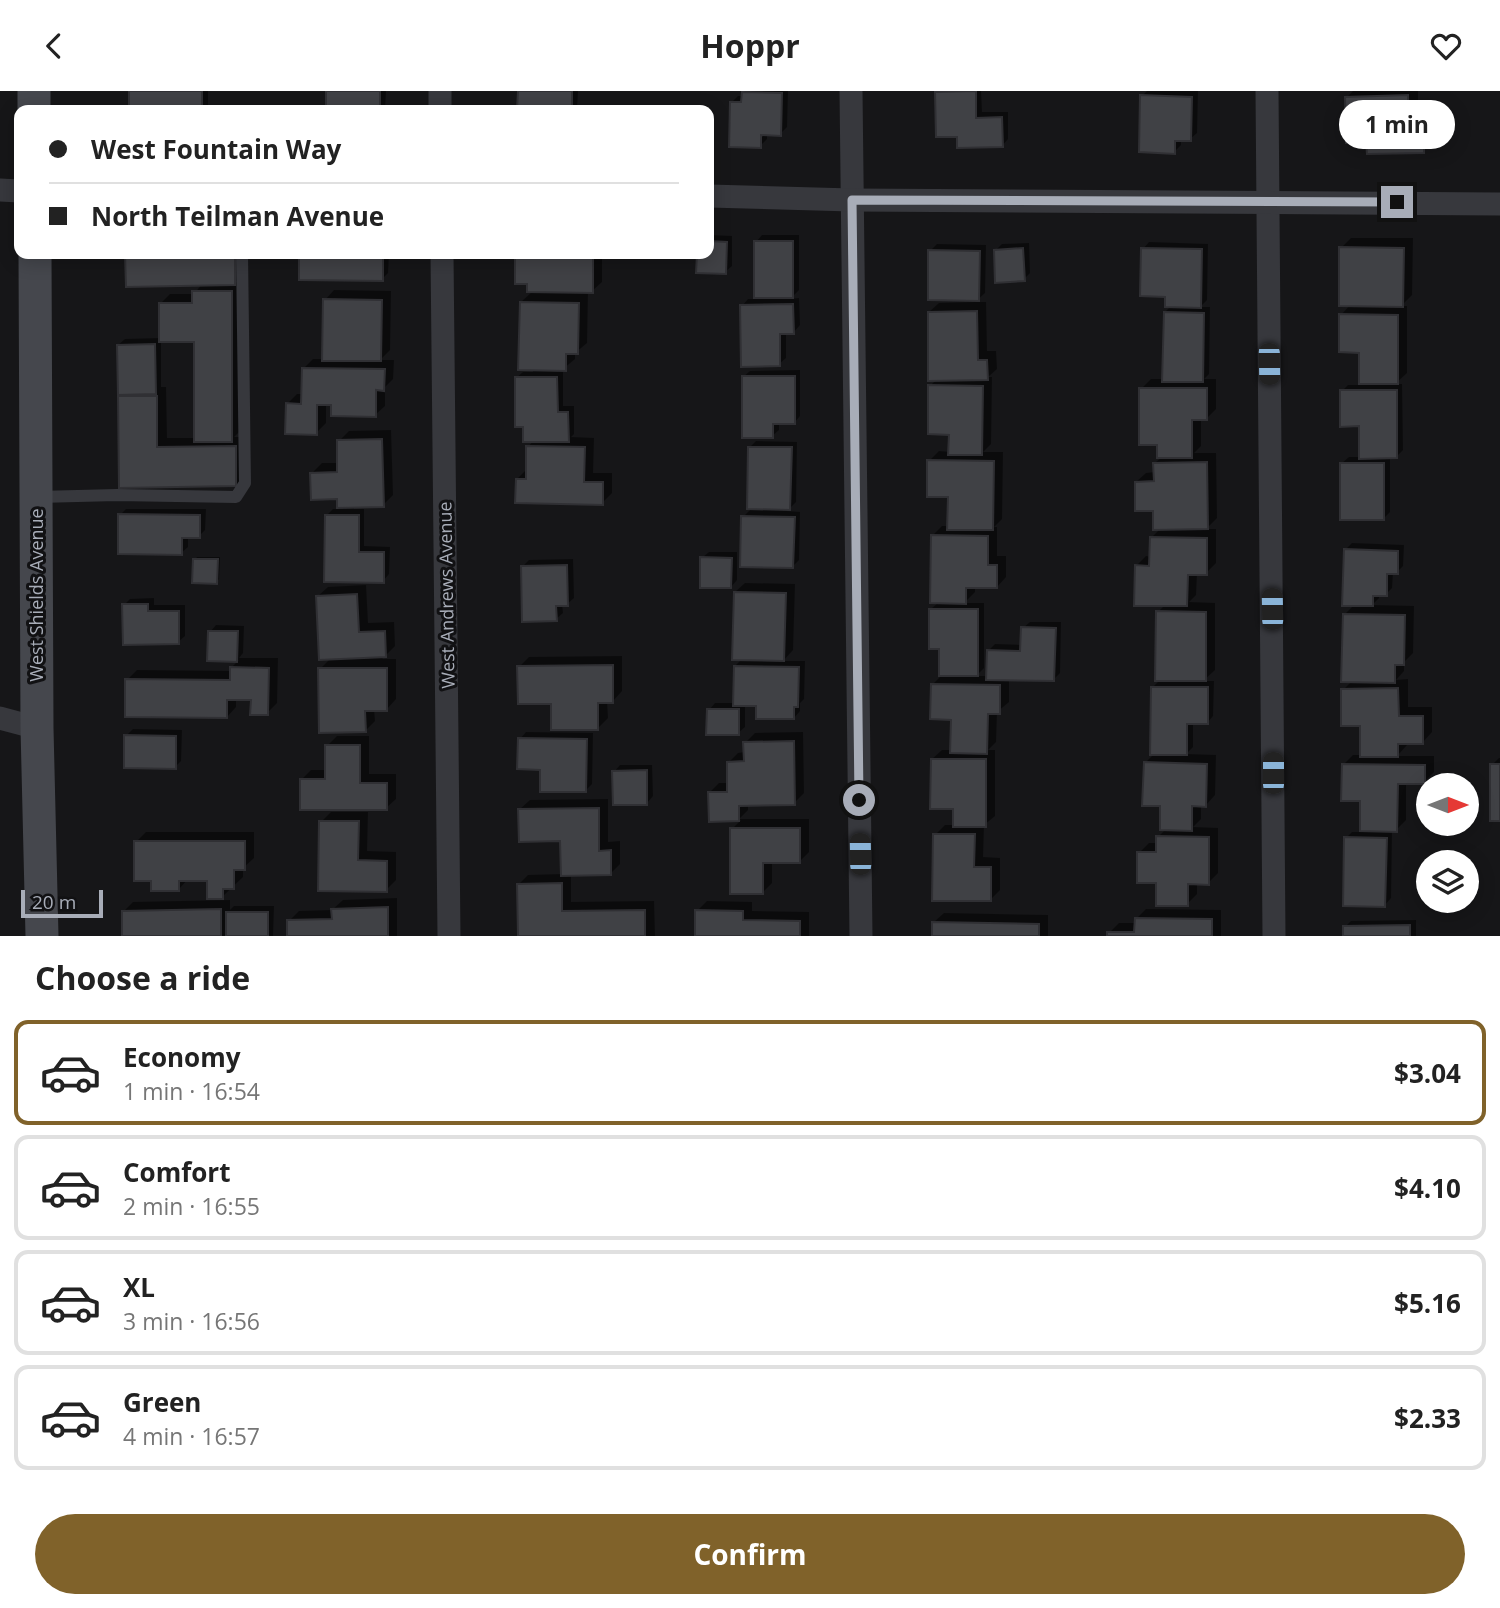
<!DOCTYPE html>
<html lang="en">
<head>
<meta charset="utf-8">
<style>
	body { margin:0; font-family:"Open Sans",sans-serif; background:#f6f6f6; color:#222; height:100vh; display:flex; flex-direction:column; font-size:26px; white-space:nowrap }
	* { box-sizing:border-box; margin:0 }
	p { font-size:23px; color:#767676 }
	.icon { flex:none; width:38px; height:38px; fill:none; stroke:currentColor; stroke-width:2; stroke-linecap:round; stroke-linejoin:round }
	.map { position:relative; height:845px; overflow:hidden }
	.panel { display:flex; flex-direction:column; background:#fff; flex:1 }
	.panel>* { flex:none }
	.banner { position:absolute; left:14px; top:14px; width:700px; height:154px; border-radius:14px; box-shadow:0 4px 18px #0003; display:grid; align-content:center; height:154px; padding:0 35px; background:#fff }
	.needle { width:46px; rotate:90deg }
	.controls { position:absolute; left:1416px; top:682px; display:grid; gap:14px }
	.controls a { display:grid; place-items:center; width:63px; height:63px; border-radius:50%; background:#fff; box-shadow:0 4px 18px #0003; font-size:35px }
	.scale { position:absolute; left:21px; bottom:18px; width:82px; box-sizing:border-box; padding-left:7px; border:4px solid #a8adb8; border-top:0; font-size:19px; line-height:24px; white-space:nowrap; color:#a8adb8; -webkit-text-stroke:5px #111113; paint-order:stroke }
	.end { position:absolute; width:32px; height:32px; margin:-16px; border:9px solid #a8adb8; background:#111; box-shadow:0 0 0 4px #111 }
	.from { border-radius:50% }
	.bubble { position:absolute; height:49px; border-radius:24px; background:#fff; box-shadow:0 4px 18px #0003; font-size:23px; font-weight:700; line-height:49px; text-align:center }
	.car { position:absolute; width:21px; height:42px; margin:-21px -10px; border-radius:9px; box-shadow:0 0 5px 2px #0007; background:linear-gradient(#222 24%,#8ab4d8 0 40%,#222 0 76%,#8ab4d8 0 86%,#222 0) }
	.banner b { display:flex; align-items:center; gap:24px; height:66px; font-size:26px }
	.banner b+b { border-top:2px solid #e0e0e0 }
	.banner i { width:18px; height:18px; background:#222 }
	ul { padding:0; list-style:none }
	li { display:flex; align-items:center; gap:21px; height:105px; margin:0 14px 10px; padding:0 21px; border:4px solid #e0e0e0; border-radius:14px }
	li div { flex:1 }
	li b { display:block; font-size:26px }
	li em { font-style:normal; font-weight:700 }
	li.current { border-color:#80622a }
	li>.icon { width:63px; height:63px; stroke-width:1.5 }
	h2 { padding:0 35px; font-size:32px; line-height:84px }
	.button { display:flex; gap:14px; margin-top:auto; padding:14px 35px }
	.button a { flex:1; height:80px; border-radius:42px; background:#80622a; color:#fff; font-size:28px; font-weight:700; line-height:80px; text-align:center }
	header { display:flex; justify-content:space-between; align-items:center; height:91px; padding:0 35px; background:#fff; font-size:32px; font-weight:700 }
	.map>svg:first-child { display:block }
</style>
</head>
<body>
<header><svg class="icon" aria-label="back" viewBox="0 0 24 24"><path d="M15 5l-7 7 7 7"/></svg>Hoppr<svg class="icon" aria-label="heart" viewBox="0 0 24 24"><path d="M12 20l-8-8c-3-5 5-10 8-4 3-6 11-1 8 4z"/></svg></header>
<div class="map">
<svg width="1500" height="845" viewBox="0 0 1500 845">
	<rect width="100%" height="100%" fill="#161618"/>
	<g fill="#0007" fill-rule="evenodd">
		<rect x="131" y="0" width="77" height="19"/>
		<polygon points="328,0 386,0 385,19 328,19"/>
		<polygon points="519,0 578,0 577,19 519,19"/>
		<polygon points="745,0 788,0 787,36 780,43 767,43 767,48 760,55 732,11 738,5 743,5"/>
		<polygon points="938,0 981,0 982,21 1008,21 1008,48 1002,55 959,44"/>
		<polygon points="1147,0 1198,0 1197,42 1190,48 1181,48 1181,54 1174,61 1142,5"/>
		<polygon points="1353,0 1418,0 1418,38 1433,38 1433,50 1423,60 1368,49 1347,6"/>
		<polygon points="709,144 732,145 732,175 725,181 698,180 698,163 709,163"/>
		<polygon points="762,144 799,144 799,199 790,208 799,207 800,234 794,241 786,241 786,267 779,273 742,215 748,208 756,208 756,151"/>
		<polygon points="1351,147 1413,147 1412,204 1401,215 1407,215 1407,282 1395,293 1402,293 1403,359 1396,366 1390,366 1390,421 1383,428 1342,372 1349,366 1361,366 1361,333 1342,300 1348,294 1360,294 1361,260 1341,224 1351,213 1341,157"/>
		<polygon points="1149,151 1208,153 1207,209 1200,216 1210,216 1209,283 1204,288 1216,288 1216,318 1206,328 1201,328 1201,355 1194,362 1216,362 1217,427 1206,438 1216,438 1216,472 1206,482 1197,482 1196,504 1189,511 1215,512 1215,579 1203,590 1214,590 1213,625 1207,632 1193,631 1193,656 1186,663 1216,664 1215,704 1206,714 1201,714 1201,728 1193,736 1218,737 1218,782 1208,792 1197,792 1197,803 1187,813 1139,762 1149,752 1158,752 1158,746 1167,737 1162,714 1145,672 1155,662 1153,596 1161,588 1158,521 1166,513 1136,475 1146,465 1151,466 1151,447 1161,437 1155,418 1136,391 1146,382 1155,381 1155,372 1163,365 1141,298 1151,288 1164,288 1165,221 1172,214 1143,158"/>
		<polygon points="1029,152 1030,182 1024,188 996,159 1002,153"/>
		<polygon points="937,153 986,154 985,202 975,211 986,211 987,260 996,260 997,278 988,286 992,286 991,353 983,361 1003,361 1002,428 994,436 997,436 997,465 1006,465 1006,486 997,496 975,495 975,501 964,512 984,512 984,577 976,585 988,585 989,559 995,553 1022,554 1023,537 1030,531 1061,531 1060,582 1053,589 1009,587 1009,611 997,621 996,651 988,659 995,659 995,725 984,734 983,766 1000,767 1000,799 991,808 935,744 945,734 955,734 955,716 932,668 942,659 952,659 952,627 932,594 941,585 941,556 931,518 939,511 932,445 942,435 949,435 950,404 929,370 939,360 950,361 951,342 930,295 937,288 929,221 939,212 974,211 974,208 930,160"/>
		<path d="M127,163H244V182L236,191H241V339L234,346H245V384L236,394L121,395L120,306L124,302L118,254L125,248L161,247V212L170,203H194L202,193L128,194ZM161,249H196V347H167L166,296H161Z"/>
		<polygon points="301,163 389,163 388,182 382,188 301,187"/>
		<polygon points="517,163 602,163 602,191 592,200 588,200 587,252 575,262 575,268 563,278 563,315 574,315 574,343 571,346 594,347 593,382 612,382 612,402 602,412 517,388 527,378 528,356 534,349 516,287 523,281 533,281 521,211 533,200 529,192 516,191"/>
		<polygon points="334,199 391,200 390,259 380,269 394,269 393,288 385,296 385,315 375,324 326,313 326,332 316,342 287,313 297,303 303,303 303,278 313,268 324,268 325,209"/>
		<polygon points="800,279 800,325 794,332 779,332 779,339 772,345 743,286 750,280"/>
		<polygon points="391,339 393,404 383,414 354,415 354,418 364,418 364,455 390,456 389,483 383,490 326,425 333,418 339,418 339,406 312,382 322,372 339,372 339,350 349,340"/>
		<polygon points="756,350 797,351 796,411 787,420 800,421 799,469 793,475 743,426 752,417 750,356"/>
		<polygon points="126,418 206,418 205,439 199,445 188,445 188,456 181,462 120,424"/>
		<polygon points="1352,452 1404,454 1403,475 1397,481 1393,481 1392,497 1386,503 1379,503 1379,507 1372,514 1414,515 1413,562 1404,571 1404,580 1396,589 1408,588 1408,616 1432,616 1432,641 1423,651 1407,651 1407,654 1397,665 1434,665 1434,681 1424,691 1406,691 1406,729 1396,739 1392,739 1391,807 1385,814 1346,747 1352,741 1362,741 1362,708 1343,674 1353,664 1362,664 1362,634 1343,599 1353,589 1344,524 1355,513 1345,459"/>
		<polygon points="709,461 737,461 737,489 731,496 702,467"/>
		<polygon points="197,466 220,466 219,488 217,491 195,469"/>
		<polygon points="573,468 574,507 567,513 562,513 563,522 556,528 522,476 529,469"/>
		<polygon points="745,492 795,493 793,559 783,570 805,570 804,608 800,612 800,620 794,627 758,613 745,613 745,636 738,642 709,619 715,612 735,612 735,575 743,567 735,501"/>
		<polygon points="366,494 368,532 394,531 395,555 382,568 396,568 396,608 387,618 374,618 375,630 365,640 320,578 331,567 318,505 328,496"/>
		<polygon points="154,507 154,514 185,514 185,545 178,551 124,514 130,508"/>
		<polygon points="216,534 244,535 243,562 239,567 278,567 277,612 267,622 253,607 236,607 236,616 227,626 127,589 137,579 231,580 231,577 239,569 209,569 210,541"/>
		<polygon points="622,565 622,600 613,610 607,610 608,627 598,637 553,612 519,576 529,566"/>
		<polygon points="133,638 182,639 181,670 175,676 126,645"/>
		<polygon points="526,641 593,642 592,693 586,699 520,648"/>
		<polygon points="803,641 804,702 794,712 748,713 748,719 739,728 809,728 809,761 799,771 772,771 772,792 762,802 732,738 741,729 710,729 709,702 719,692 729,692 729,671 738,662 745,661 745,652 755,642"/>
		<polygon points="337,645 369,645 369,683 396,683 396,708 386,717 302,688 311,679 327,679 327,655"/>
		<polygon points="1499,667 1500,667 1500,728 1492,674"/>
		<polygon points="620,674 652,674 653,705 647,712 614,681"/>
		<polygon points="608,708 608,751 620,750 620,773 610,783 571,783 571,811 654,810 655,845 519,845 519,793 528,784 563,783 562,749 520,718 530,709"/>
		<polygon points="331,721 368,721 367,760 396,761 396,789 386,799 321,731"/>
		<polygon points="146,741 254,741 254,767 243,777 243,786 222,806 209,788 188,788 179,798 153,788 136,751"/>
		<polygon points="397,807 397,845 289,845 289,830 299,820 332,819 343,809"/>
		<polygon points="230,809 230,819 234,815 274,815 273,845 124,845 123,821 133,811"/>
		<polygon points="707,810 752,811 752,820 809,821 809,845 697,845 697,820"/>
		<polygon points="1146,818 1221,819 1221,845 1109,845 1109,842 1119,832 1136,832 1136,828"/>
		<polygon points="944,822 1048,824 1048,845 934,845 934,831"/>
		<polygon points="1416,829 1416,845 1345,845 1345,836 1351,830"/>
	</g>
	<g fill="#404145" stroke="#303034" stroke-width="2">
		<rect x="129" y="0" width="73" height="19"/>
		<rect x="326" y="0" width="54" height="19"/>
		<polygon points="518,0 572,0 572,19 517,19"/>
		<polygon points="976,0 976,27 1002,26 1003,56 957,57 957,46 936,46 935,1"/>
		<polygon points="742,1 782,2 781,45 761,44 761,57 729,56 730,11 741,11"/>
		<polygon points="1140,4 1192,6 1191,50 1175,50 1175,63 1139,61"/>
		<polygon points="1408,4 1409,47 1424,47 1424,62 1367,63 1366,51 1346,52 1345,6"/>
		<polygon points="709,150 727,151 726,183 696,182 697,163 709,163"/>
		<rect x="754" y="150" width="39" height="57"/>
		<polygon points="1339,156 1404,157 1403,216 1339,215"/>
		<polygon points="1023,157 1025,190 995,192 994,159"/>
		<polygon points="1141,157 1202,158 1201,217 1165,216 1165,206 1140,205"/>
		<polygon points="928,159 980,160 979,210 928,209"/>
		<polygon points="125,163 235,163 235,194 126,196"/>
		<polygon points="299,163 383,163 383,190 299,189"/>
		<polygon points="515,163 593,163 593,202 527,201 527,193 515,193"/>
		<polygon points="192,200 232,200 232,351 194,351 194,251 159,251 159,212 192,212"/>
		<polygon points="323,208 382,209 381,270 322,270"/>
		<polygon points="520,211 579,212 578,263 566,263 566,280 518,279"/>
		<polygon points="793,213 794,243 780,243 780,275 741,276 740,214"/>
		<polygon points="977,220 978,269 987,269 988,289 928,290 928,221"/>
		<polygon points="1164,221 1204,222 1203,291 1162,291"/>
		<polygon points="1339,223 1398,224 1398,293 1359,293 1359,262 1339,261"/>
		<polygon points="155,253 156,303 118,304 117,254"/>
		<polygon points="302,277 385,278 384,300 376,299 376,326 331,325 331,314 317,314 317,344 285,343 286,312 301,313"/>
		<polygon points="742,285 795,285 795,333 773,333 773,347 742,347"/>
		<polygon points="515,286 557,286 558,321 568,321 569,351 523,351 523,336 515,336"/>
		<polygon points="928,294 983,295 982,364 948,364 949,344 928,343"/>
		<polygon points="1139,297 1207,297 1207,329 1192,329 1192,367 1157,367 1157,354 1139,354"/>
		<polygon points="1340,299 1397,299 1397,367 1359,368 1359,335 1340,336"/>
		<polygon points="118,305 157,305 157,356 236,355 236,395 119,397"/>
		<polygon points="382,348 384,416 337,417 337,408 311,409 310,382 337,381 337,349"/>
		<polygon points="526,355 585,356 584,391 603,391 603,414 515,412 516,388 526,388"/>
		<polygon points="748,356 792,356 790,419 747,418"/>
		<polygon points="927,369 994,370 993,439 947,439 948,406 927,406"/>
		<polygon points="1207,371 1208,438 1153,439 1153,420 1135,420 1135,391 1154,390 1153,372"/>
		<rect x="1340" y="372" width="44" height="57"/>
		<polygon points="118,423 200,424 200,447 182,447 182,464 118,463"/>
		<polygon points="325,424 359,424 359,461 384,461 384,492 324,491"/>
		<polygon points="741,425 795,426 793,477 740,476"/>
		<polygon points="931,444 988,445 988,474 997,474 997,497 966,497 966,513 930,512"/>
		<polygon points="1150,446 1207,447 1207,484 1188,484 1187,515 1134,515 1135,474 1149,475"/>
		<polygon points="1344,458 1398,460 1398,483 1387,483 1387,505 1373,505 1373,515 1342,515"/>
		<polygon points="700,466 732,467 731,497 700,497"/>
		<polygon points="193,468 218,468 217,493 192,492"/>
		<polygon points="567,474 568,515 556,515 557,530 522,531 521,475"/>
		<polygon points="734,501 786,502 784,570 732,569"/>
		<polygon points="357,503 359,541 385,540 386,566 319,569 316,505"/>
		<polygon points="122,513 148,513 148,520 179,520 179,553 123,554"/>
		<polygon points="929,518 978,518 978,585 939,585 939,558 929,558"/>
		<polygon points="1156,520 1206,521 1206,590 1155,590"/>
		<polygon points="1343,523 1405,524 1404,574 1395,574 1395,592 1341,591"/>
		<polygon points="1021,536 1056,537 1054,590 986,589 987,559 1020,560"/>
		<polygon points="208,540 238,540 237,571 207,570"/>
		<polygon points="613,574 613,612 598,612 598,639 551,639 551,613 518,613 517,575"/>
		<polygon points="734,575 799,576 798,616 794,616 794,628 756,628 756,615 733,615"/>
		<polygon points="230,576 269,577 268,624 250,624 251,609 227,609 227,627 125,626 125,588 230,589"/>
		<polygon points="318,577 387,577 387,620 365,620 366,641 319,642"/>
		<polygon points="931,593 1000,594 1000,623 988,623 987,663 950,662 951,629 930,628"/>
		<polygon points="1151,596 1208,596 1208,633 1187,633 1187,664 1150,664"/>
		<polygon points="1398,597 1399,625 1423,625 1423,653 1398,653 1398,666 1360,666 1360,635 1341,635 1341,598"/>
		<polygon points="707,618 739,618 739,644 706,644"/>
		<polygon points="124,644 176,645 176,678 124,677"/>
		<polygon points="518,647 587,648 586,701 540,701 540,679 517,678"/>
		<polygon points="794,650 795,714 739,715 739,730 709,731 708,701 727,701 727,671 744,670 743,651"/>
		<polygon points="325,654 360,654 360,692 387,692 387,719 300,719 300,688 325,688"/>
		<polygon points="931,668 986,668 986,736 953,736 953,718 930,718"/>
		<polygon points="1144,671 1207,673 1206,716 1192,715 1192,740 1160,739 1160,715 1142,715"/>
		<polygon points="1342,673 1425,674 1425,693 1398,693 1397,741 1360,740 1360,710 1341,710"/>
		<rect x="1490" y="673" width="10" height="57"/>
		<polygon points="647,679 647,714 613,714 612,680"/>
		<polygon points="599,717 599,760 611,759 611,784 561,785 560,750 519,751 518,718"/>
		<polygon points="319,730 359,730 358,769 387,770 387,801 318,800"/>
		<polygon points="730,737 800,737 800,772 763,772 763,803 730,803"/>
		<polygon points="933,743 975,743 974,776 991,776 991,810 932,810"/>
		<polygon points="1156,745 1209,746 1209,794 1188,793 1188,815 1156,815 1156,792 1137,792 1137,761 1156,761"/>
		<polygon points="1344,746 1387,747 1385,816 1343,815"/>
		<polygon points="134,750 245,750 245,779 234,779 234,798 223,798 223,808 207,808 207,790 179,790 179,800 151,800 151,790 134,790"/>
		<polygon points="562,792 562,820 645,819 645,845 518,845 517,793"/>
		<polygon points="388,816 388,845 287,845 287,829 332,828 331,818"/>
		<polygon points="221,818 221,845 122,845 122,820"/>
		<polygon points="695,819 743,820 743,829 800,830 800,845 695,845"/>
		<rect x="226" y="821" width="42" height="24"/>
		<polygon points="1135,827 1212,828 1212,845 1107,845 1107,841 1134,841"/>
		<polygon points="932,831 1039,833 1039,845 932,845"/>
		<polygon points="1410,834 1410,845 1343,845 1343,835"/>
	</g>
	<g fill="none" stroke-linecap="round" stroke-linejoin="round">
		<polyline stroke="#37383d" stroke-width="12" points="38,406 117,404 236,406 245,392 242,163"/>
		<g stroke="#37383d" stroke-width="23">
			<polyline points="440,0 440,19"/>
			<polyline points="851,0 861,845"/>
			<polyline points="1267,0 1274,845"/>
			<polyline points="0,99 19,100"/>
			<polyline points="709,105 852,109 1500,113"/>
			<polyline points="442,163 449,845"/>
			<polyline points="0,627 37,637"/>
		</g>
		<g stroke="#45474d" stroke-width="33">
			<polyline points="34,0 34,19"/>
			<polyline points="35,163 37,637 42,845"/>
		</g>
	</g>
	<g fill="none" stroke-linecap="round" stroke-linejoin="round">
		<polyline stroke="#a8adb8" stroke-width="9" points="859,709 852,109 1397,111"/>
	</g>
	<g text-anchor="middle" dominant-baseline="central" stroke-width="6" stroke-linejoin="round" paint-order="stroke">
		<g font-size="18" fill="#a8adb8" stroke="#111113">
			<text transform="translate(36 504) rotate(-90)">West Shields Avenue</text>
			<text transform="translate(446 504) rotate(-91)">West Andrews Avenue</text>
		</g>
	</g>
</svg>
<div class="controls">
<a><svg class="needle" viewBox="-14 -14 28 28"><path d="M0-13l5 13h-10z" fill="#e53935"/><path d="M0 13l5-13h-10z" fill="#767676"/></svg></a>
<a><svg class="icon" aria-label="layers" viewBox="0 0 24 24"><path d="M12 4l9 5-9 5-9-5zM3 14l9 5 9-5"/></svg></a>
</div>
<div class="scale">20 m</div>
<i class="end from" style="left:859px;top:709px"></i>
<i class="end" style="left:1397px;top:111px"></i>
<div class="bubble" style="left:1339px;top:9px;width:116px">1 min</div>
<i class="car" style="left:1269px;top:273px;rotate:179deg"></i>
<i class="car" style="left:1272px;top:518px;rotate:359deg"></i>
<i class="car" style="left:1273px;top:682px;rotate:0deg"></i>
<i class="car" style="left:860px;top:763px;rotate:359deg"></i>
<div class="banner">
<b><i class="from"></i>West Fountain Way</b>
<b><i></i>North Teilman Avenue</b>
</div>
</div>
<section class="panel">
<h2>Choose a ride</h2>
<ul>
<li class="current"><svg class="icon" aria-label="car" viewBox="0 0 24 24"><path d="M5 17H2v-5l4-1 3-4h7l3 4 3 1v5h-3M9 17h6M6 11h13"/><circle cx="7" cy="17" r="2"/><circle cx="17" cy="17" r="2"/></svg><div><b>Economy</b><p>1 min · 16:54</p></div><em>$3.04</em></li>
<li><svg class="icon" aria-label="car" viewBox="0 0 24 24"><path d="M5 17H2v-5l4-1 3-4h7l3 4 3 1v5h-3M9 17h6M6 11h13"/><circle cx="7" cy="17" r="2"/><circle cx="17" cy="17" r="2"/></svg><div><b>Comfort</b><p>2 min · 16:55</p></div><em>$4.10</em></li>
<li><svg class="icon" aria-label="car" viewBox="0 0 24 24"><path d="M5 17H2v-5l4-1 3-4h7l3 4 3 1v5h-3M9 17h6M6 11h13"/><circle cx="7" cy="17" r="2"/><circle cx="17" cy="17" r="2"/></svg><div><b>XL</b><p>3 min · 16:56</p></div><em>$5.16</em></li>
<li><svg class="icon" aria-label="car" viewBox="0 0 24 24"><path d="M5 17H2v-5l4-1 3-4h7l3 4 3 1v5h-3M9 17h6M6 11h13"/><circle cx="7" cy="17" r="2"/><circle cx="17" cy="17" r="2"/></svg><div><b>Green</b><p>4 min · 16:57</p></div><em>$2.33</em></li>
</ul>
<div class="button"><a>Confirm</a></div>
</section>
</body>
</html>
